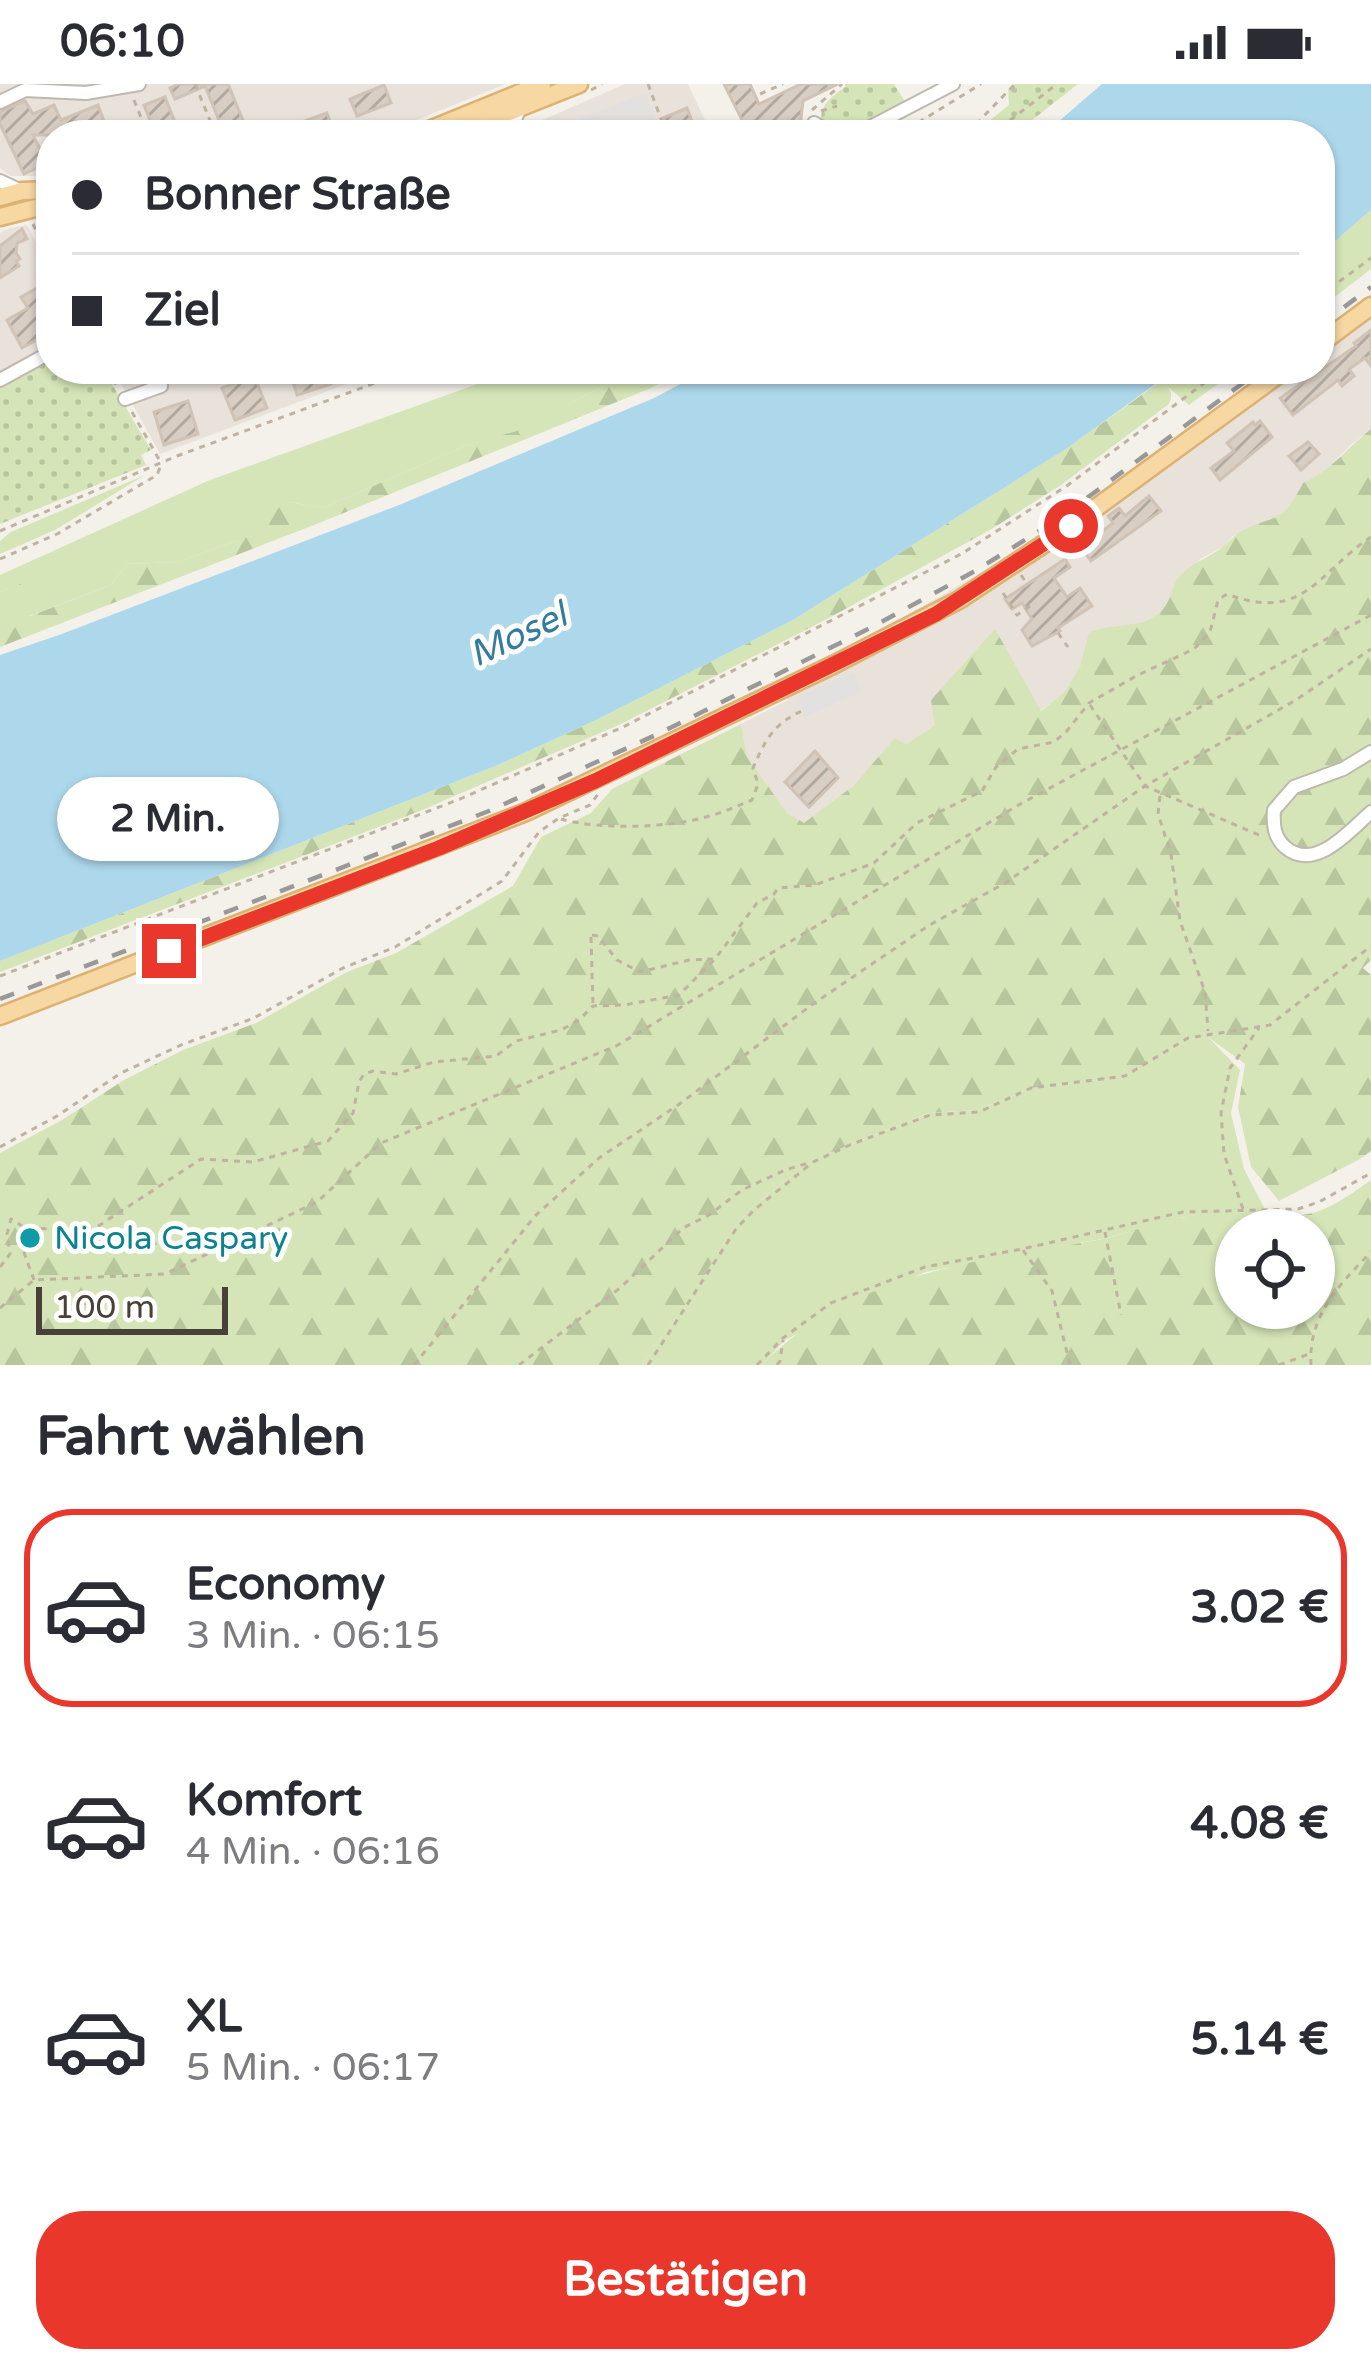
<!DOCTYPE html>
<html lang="de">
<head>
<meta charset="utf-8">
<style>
	body { margin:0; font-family:"Varela Round",sans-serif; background:#f7f7f7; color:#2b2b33; height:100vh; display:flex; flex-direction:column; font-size:45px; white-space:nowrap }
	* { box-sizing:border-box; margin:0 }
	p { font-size:39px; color:#7c7c81 }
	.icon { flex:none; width:66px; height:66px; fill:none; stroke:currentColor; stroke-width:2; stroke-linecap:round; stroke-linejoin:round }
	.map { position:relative; height:1281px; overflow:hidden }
	.side { display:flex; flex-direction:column; background:#fff; flex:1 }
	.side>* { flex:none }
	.guide { position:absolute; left:36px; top:36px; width:1299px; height:264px; border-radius:48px; box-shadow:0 3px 9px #0004; display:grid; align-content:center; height:264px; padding:0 36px; background:#fff }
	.fabs { position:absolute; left:1215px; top:1125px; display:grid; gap:24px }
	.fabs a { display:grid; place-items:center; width:120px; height:120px; border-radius:50%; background:#fff; box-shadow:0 3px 9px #0004; font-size:60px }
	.scale { position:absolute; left:36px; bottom:30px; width:192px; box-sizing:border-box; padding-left:12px; border:6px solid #484139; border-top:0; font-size:33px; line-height:42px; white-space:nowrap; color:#484139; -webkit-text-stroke:9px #fff; paint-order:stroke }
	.end { position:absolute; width:54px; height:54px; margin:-27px; border:15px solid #ea372c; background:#fff; box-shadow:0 0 0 6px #fff }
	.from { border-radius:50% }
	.bubble { position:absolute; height:84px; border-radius:42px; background:#fff; box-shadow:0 3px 9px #0004; font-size:39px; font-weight:700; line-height:84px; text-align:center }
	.guide b { display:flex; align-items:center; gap:42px; height:114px; font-size:45px }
	.guide b+b { border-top:3px solid #e1e1e2 }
	.guide i { width:30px; height:30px; background:#2b2b33 }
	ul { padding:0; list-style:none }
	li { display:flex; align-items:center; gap:36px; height:198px; margin:0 24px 18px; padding:0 12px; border:6px solid transparent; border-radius:48px }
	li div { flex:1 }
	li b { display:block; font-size:45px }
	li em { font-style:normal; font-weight:700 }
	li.current { border-color:#ea372c }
	li>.icon { width:108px; height:108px; stroke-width:1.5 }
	h2 { padding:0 36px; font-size:54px; line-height:144px }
	.primary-button { display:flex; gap:24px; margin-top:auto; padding:24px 36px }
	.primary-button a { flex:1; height:138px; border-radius:48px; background:#ea372c; color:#fff; font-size:48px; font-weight:700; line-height:138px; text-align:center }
	.status { display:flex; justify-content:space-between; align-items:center; height:84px; padding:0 60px; background:#fff; direction:ltr }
	.status svg { height:33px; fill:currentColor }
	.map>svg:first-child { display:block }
</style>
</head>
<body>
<div class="status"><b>06:10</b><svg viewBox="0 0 49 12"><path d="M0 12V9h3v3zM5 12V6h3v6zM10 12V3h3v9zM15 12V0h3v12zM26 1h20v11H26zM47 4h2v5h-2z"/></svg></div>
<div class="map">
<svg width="1371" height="1281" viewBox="0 0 1371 1281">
	<defs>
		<pattern id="forest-firs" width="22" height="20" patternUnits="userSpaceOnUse" patternTransform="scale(3)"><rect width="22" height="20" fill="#d5e5b7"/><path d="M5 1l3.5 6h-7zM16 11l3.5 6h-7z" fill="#b8c69e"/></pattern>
		<pattern id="park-dots" width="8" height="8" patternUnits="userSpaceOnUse" patternTransform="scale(3)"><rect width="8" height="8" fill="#d5e5b7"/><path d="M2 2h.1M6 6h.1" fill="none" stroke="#b8c69e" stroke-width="1.8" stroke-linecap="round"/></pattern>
		<pattern id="building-hatch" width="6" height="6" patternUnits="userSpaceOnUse" patternTransform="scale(3)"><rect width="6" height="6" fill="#d8cec4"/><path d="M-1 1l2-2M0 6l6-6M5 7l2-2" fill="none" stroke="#b1a9a0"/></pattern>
	</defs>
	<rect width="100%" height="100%" fill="#f4f1eb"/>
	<g fill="#e8e2da">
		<polygon points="0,0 506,0 379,51 51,51 51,92 10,92 0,84"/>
		<polygon points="625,0 688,0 712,51 496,51 533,40"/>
		<polygon points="27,141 51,187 51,262 0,290 0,149 10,144"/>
		<polygon points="1371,210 1371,345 1352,360 1320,392 1303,399 1291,424 1276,435 1233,452 1225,462 1200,475 1169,520 1154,533 1133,541 1119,545 1103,544 1090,549 1080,582 1065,609 1040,627 994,546 935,641 906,660 895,655 853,702 804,740 787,729 747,672 741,640 788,616 783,595 869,553 1013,470 1270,285 1320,285 1320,248"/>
		<polygon points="113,285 387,285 160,370"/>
	</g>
	<g fill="#d5e5b7">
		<polygon points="1371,126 1371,185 1320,224 1320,170"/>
		<polygon points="519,285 639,285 572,318 527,345 467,361 323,424 289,418 239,456 177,478 127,480 111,501 29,532 21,501 0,508 0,491 210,396"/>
		<polygon points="1176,285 1238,285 1189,321 1161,297"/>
		<polygon points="145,391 55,446 0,470 0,457 11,448"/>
		<polygon points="1208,953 1240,986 1231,1029 1244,1085 1269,1133 1184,1133 1106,1154 925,1188 785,1256 762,1281 642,1281 693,1210 734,1143 752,1123 810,1077 930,1029 978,1026 1031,1004 1126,993 1191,955"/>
	</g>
	<g fill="url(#forest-firs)" fill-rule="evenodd">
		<polygon points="639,285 685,285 651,304 319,439 0,563 0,508 21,500 30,532 111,501 127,480 177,478 239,456 243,439 289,418 323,424 467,361 527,344 572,318"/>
		<path d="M1161,297C1170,304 1174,309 1169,320L1061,401L990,446L827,535L621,640L420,727L0,888V877L498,681L596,636L793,536L1069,363Z"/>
		<path d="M1371,345V876L1363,884L1371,891V1067L1360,1075L1279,1117L1251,1083L1238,1023L1245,980L1208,953L1191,955L1126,993L1031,1004L978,1026L929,1029L810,1077L752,1123L734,1143L693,1210L642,1281H0V1069L62,1036L124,996L183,966L256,939L347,888L396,869L513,802L541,753L591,729L612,705L741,640L747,672L787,729L804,739L853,702L895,654L906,660L935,641L931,616L995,545L1041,627L1065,608L1080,582L1089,549C1109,539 1132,545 1153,533C1176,520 1167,501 1184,488C1196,477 1212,472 1224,462C1229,458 1233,453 1238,449C1276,428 1280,444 1303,399C1330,388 1348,363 1371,345Z"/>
		<path d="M1371,1096V1281H762C851,1189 978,1177 1098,1156C1128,1150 1157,1136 1187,1133C1226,1130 1289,1140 1324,1125C1340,1118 1357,1106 1371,1096ZM1236,1146H1314V1224H1236Z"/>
	</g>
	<g fill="url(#park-dots)">
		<path d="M845,0H894L906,19C880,33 852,57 823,42C816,24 831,13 845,3Z"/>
		<polygon points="1015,0 1078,0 1013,51 972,51 1009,21 1008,5"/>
		<polygon points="51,275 51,285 103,285 151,366 141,371 146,381 0,440 0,304"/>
	</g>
	<g fill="#e3e1df">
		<polygon points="645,9 656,36 619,51 537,51"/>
		<polygon points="853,588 862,607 806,633 797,613"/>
	</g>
	<g fill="#add8ec">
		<polygon points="1102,0 1371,0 1371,126 1320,170 1320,51 1043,51"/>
		<polygon points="709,285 1176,285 1069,363 793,536 596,636 498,681 0,877 0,571 59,551 399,421 654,314"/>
	</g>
	<g fill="url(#building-hatch)" stroke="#d0c3b5" stroke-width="3">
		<polygon points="179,0 228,0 249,51 225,51 205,2 175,15 170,4"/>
		<polygon points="724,0 750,0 759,20 801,0 838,0 803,17 800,42 804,51 753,51 749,43 746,44"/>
		<polygon points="384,1 391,19 357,32 350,15"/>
		<polygon points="165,13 180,51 156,51 144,21"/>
		<polygon points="25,17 33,30 54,21 61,36 98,21 109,51 33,51 47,79 24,90 0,40 0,28"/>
		<polygon points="687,24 697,51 673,51 663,34"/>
		<polygon points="327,29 334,48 326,51 294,51 291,42"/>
		<polygon points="22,145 27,155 17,159 16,169 20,175 16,177 19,182 0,194 0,162"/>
		<polygon points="46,199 51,207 51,248 22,264 7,236 28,224 21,213"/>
		<polygon points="1371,246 1371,282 1365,274 1349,285 1354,292 1342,302 1338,296 1293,331 1280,314 1356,262 1354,259"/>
		<polygon points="289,285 326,285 331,300 297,311"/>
		<polygon points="254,291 267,324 235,336 222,304"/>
		<polygon points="188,317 198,350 164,361 154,328"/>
		<polygon points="1260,337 1272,353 1220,396 1211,384 1234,367 1227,359 1253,338 1255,341"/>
		<polygon points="1308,358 1319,370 1301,386 1289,372"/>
		<polygon points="1149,412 1161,427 1091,477 1085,469 1095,461 1091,456 1113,439 1108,432 1119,424 1125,432"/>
		<polygon points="1065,475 1070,483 1054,494 1067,513 1080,504 1092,522 1058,544 1060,547 1032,562 1022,546 1032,535 1022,519 1012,525 1005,515"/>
		<polygon points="815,667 838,694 809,723 785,698"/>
	</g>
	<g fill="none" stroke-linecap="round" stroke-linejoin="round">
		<g stroke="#bfb8ae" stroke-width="16">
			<g id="minor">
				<polyline points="0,18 25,6 86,9 139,0"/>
				<polyline points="814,39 834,51"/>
				<polyline points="511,51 512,42 520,24"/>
				<polyline points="855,51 953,0"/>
				<polyline points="0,97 21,107"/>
				<polyline points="0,296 51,268"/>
				<polyline points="125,315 161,302 159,285"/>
				<path d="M1371,668L1343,685L1294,703L1274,726C1273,741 1274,753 1285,763C1315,789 1350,746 1371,728"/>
			</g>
		</g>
		<g stroke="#dcb272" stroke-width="21">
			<g id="major">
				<polyline points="417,51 542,0"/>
				<polyline points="451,51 579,0"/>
				<polyline points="0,113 22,107 51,106"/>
				<polyline points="0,133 51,120"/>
				<polyline points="1320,260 1371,222"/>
				<polyline points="0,932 526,728 835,580 959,516 1071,442 1286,285"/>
			</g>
		</g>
		<g stroke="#c0b2a0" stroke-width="3" stroke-dasharray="6 6" stroke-linecap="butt">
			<polyline points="195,0 216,51"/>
			<polyline points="648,0 667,51"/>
			<polyline points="591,6 602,0"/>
			<polyline points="760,10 783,0"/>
			<polyline points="134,16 148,51"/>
			<polyline points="812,26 842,0"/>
			<polyline points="821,27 837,22"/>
			<polyline points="390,51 404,46"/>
			<polyline points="898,51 981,0"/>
			<polyline points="971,51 981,35 1015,0"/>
			<polyline points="991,51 1057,0"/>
			<polyline points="33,140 51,179"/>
			<polyline points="1320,212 1371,174"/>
			<polyline points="107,285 118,304"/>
			<polyline points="233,285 238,297"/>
			<polyline points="132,328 160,377"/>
			<polyline points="0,447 177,372 413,285"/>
			<polyline points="0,475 57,450 157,391 161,381"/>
			<polyline points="1021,491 1027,500"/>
			<polyline points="1003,509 1017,531 1033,520"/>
			<polyline points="1058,549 1068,563"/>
			<polyline points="1090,621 1145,702 1261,752"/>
			<polyline points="1160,712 1158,730 1171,770 1180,837 1205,908 1208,947"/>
			<path d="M561,735C600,746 667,744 706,733C722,729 737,722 752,716L758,700L753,684C766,654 774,639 806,625"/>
			<polyline points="592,851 598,852 617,876 640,888 689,876 713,875"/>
			<polyline points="591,853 593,920"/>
			<polyline points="0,892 460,715 623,643 963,469 1068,401 1223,285"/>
			<polyline points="0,1063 57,1032 121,989 181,961 254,934 343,884 395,863 502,797 539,748 559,734 590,721 598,710"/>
			<polyline points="1243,1125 1224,1070 1221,1029 1230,984 1259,944"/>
			<polyline points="1105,1148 1121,1231"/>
			<polyline points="1023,1166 1052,1207 1070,1281"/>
			<path d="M0,1183L10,1170L7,1150L11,1135L22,1142L86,1150L201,1075L253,1078L328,1057L353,1029L359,998L364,990L373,987L396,990L434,978L496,972L516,957L561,946L579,936L593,922L624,921L679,911L715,875L757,819L774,810L778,804L815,801L874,779L917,739L982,707L996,683L1018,665L1054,658L1066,648L1089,619L1136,592L1194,565L1210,548L1218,516L1227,510C1304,539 1317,489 1371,453"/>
			<polyline points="34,1196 23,1166 26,1154 40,1145"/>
			<polyline points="0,1224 34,1196 165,1190 317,1118 381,1059 616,962 1022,719 1371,531"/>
			<polyline points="414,1281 536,1131 599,1074 678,1021 813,920 928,842 1005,799 1145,702 1296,616 1371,565"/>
			<polyline points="519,1281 620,1204 683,1144 709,1131 742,1106 785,1086 812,1078"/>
			<polyline points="648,1281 736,1145 754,1126 813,1078 852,1060 930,1031 979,1028 1031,1004 1125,992 1188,954 1270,941 1371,862"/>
			<polyline points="757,1281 783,1254 831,1219 925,1183 1022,1165 1183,1128 1298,1125 1319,1118 1371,1089"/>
			<polyline points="777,1281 780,1277 783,1256"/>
			<polyline points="1279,1281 1309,1270"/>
			<path d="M1311,1281C1308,1232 1339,1201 1371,1168"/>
		</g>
		<use href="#minor" stroke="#fff" stroke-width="12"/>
		<use href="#major" stroke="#f7d7a2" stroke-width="16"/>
		<g stroke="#999" stroke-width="4.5" stroke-dasharray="15 15" stroke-linecap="butt">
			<polyline points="1320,241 1371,203"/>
			<polyline points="0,915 489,727 658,650 872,543 975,487 1057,436 1262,285"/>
		</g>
	</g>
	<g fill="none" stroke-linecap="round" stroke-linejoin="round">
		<polyline stroke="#ea372c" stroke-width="15" points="169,867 439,764 595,697 936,530 1071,442"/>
	</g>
	<circle fill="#0f9aa8" stroke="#fff" stroke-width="4.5" cx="30" cy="1154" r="12"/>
	<g text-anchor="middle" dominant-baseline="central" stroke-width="10" stroke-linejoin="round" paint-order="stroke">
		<g font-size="33" fill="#0d838f" stroke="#fff" text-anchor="start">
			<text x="54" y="1154">Nicola Caspary</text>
		</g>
		<g font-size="36" font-style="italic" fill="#357b9d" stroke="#fff">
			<text transform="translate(518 551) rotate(-25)">Mosel</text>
		</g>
	</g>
</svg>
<div class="fabs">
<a><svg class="icon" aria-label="locate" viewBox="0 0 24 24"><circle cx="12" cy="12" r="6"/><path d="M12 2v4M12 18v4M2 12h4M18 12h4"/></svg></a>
</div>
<div class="scale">100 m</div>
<i class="end from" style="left:1071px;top:442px"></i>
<i class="end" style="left:169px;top:867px"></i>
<div class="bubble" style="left:57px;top:693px;width:222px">2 Min.</div>
<div class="guide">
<b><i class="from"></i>Bonner Straße</b>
<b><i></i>Ziel</b>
</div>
</div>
<section class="side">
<h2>Fahrt wählen</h2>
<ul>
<li class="current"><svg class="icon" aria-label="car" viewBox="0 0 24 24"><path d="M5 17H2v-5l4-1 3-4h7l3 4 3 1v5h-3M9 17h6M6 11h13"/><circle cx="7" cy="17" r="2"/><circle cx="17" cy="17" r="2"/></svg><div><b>Economy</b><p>3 Min. · 06:15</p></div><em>3.02 €</em></li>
<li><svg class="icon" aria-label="car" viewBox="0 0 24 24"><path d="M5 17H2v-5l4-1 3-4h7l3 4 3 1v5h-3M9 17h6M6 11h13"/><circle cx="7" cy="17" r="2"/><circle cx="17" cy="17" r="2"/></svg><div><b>Komfort</b><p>4 Min. · 06:16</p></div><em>4.08 €</em></li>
<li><svg class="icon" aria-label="car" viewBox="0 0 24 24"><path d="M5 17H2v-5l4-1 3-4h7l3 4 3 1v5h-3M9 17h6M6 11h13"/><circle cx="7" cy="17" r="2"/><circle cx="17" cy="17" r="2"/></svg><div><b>XL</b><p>5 Min. · 06:17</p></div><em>5.14 €</em></li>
</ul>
<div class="primary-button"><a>Bestätigen</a></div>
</section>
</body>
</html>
